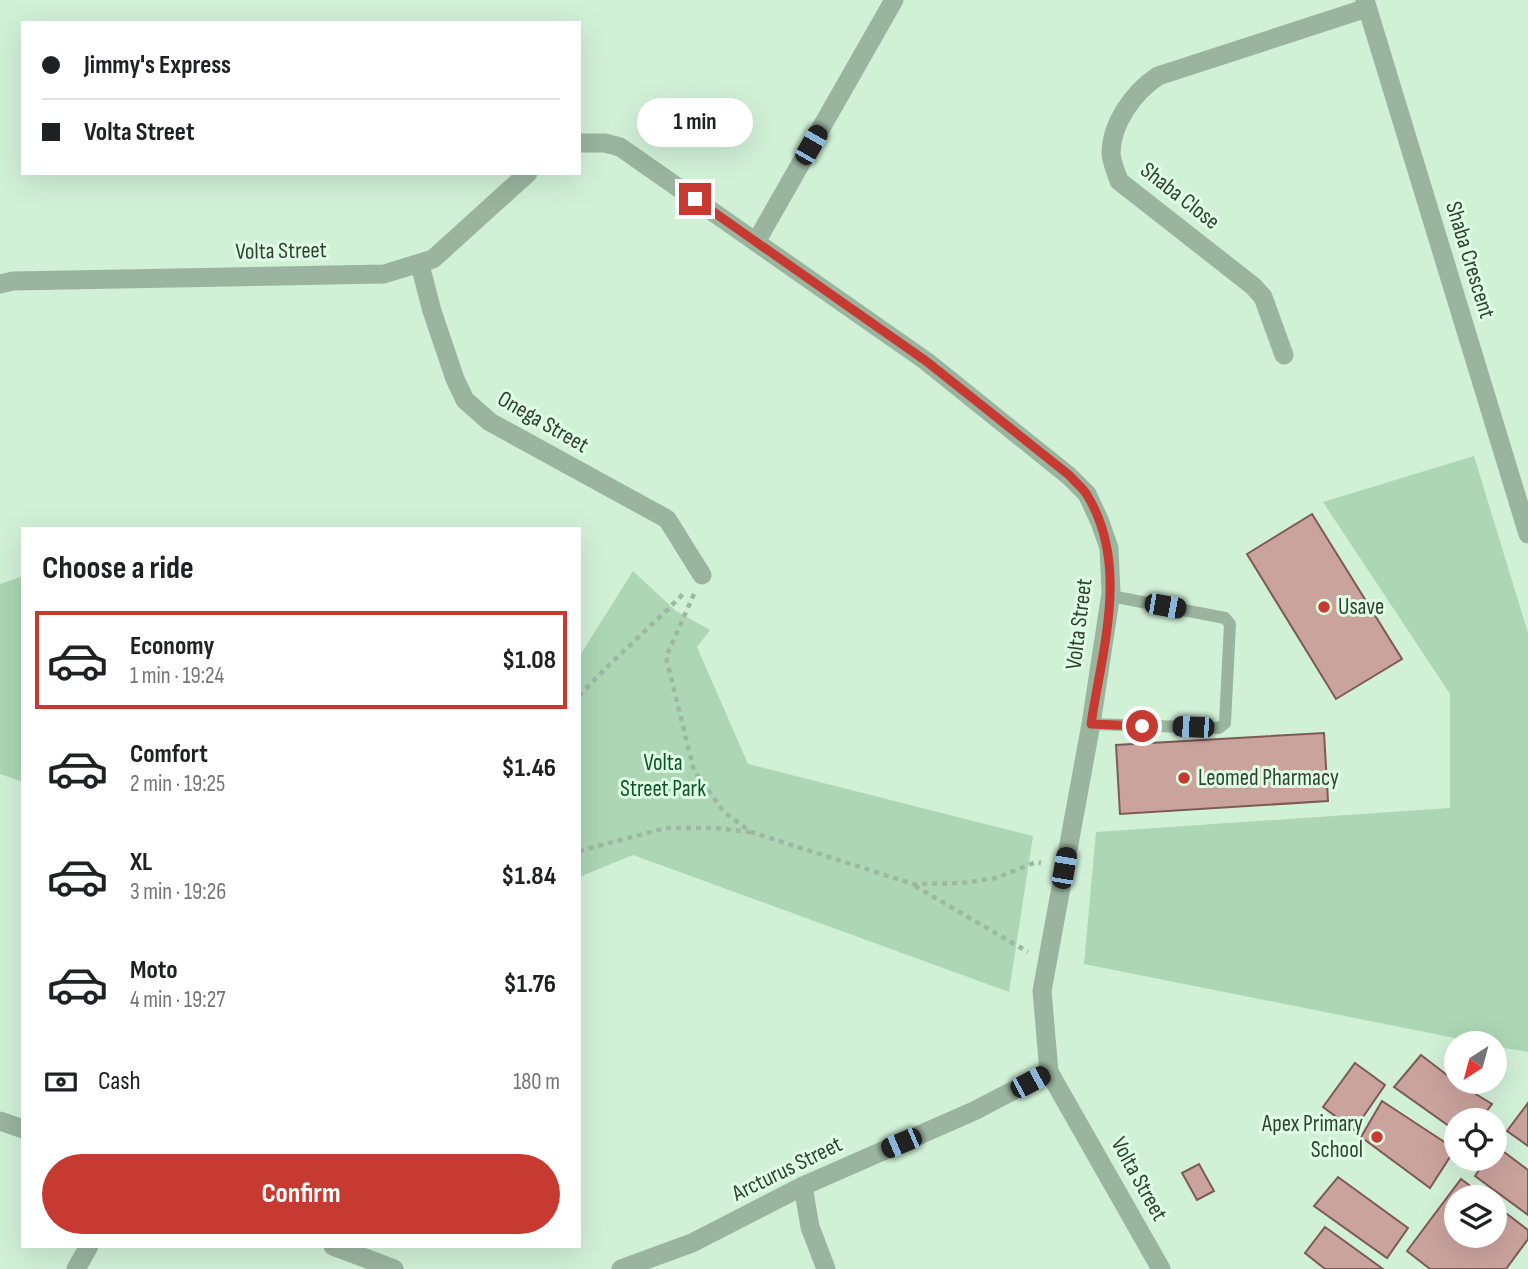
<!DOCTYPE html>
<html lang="en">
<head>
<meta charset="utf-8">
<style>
	body { margin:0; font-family:"Sofia Sans Condensed",sans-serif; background:#f6f6f6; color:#202124; height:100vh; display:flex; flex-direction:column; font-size:26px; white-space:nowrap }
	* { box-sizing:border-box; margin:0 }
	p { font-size:23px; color:#757577 }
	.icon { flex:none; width:38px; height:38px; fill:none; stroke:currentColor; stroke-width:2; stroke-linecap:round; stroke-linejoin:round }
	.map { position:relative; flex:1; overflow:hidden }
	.details { position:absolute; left:21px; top:527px; width:560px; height:721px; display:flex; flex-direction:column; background:#fff; border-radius:0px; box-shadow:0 7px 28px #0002 }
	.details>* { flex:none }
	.banner { position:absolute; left:21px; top:21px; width:560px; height:154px; border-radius:0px; box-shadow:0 7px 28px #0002; display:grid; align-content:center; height:154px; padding:0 21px; background:#fff }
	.needle { width:46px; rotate:216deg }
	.controls { position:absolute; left:1444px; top:1031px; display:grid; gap:14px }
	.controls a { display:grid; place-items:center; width:63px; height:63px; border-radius:50%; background:#fff; box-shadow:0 7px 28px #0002; font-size:35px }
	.end { position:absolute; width:32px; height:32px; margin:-16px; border:9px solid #c73a31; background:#fff; box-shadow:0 0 0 4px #fff }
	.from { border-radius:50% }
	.bubble { position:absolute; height:49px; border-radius:24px; background:#fff; box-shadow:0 7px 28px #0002; font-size:23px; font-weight:700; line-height:49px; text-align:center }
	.car { position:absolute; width:21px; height:42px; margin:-21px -10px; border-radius:9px; box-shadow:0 0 5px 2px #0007; background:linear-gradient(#222 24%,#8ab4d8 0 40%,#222 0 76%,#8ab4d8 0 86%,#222 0) }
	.banner b { display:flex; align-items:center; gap:24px; height:66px; font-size:26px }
	.banner b+b { border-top:2px solid #e0e0e0 }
	.banner i { width:18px; height:18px; background:#202124 }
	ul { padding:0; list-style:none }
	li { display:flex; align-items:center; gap:21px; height:98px; margin:0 14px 10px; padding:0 7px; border:4px solid transparent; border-radius:0px }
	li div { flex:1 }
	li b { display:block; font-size:26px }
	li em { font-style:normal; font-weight:700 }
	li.active { border-color:#c73a31 }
	li>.icon { width:63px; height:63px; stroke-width:1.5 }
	h2 { padding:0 21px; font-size:32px; line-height:84px }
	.pay { display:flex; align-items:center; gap:18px; height:77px; padding:0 21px; font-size:26px }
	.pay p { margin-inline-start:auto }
	.cta { display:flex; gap:14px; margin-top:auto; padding:14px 21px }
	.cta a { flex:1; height:80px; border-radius:42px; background:#c73a31; color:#fff; font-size:28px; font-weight:700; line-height:80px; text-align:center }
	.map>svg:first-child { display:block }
</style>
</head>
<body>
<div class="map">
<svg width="1528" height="1269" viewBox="0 0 1528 1269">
	<rect width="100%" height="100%" fill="#d1f1d7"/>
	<g fill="#acd6b4">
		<polygon points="1474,456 1528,633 1528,1052 1495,1046 1494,1043 1480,1043 1084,964 1096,832 1450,808 1450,694 1323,502"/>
		<polygon points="633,571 676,611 710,630 697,647 748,764 1033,836 1009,992 633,855 579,877 579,657"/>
		<polygon points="23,576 23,782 0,774 0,584"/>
	</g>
	<g fill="#cba39d" stroke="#7e5a55" stroke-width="2">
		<polygon points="1312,514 1402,659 1336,699 1247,554"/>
		<polygon points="1324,733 1328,801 1120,814 1116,745"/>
		<polygon points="1421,1055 1456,1082 1492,1104 1480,1120 1456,1120 1456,1131 1394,1087"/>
		<polygon points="1355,1063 1385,1085 1354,1130 1323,1107"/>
		<polygon points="1382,1101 1455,1149 1430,1188 1361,1137"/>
		<polygon points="1528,1103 1528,1146 1507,1131"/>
		<polygon points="1496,1146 1528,1170 1528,1215 1475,1176 1487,1158 1494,1158"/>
		<polygon points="1199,1164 1214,1191 1197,1200 1182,1173"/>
		<polygon points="1338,1177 1408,1228 1387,1258 1314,1206"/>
		<polygon points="1461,1179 1485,1197 1456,1197 1456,1236 1494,1236 1494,1204 1528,1230 1528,1239 1506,1269 1430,1269 1407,1251"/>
		<polygon points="1325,1227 1383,1269 1325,1269 1305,1253"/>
	</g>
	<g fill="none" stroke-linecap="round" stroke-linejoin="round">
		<g stroke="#9db7a2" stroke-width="4.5" stroke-dasharray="5 5" stroke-linecap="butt">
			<polyline points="694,594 666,657 694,771 724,812 751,832 913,884 963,883 996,878 1036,862 1041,863"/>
			<path d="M579,696C613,659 651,627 686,591"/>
			<polyline points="579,851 666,828 716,828 750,832"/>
			<polyline points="915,886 1028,952"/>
		</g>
		<polyline stroke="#9ab49f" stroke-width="12" points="1091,724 1219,728 1225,723 1230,624 1225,618 1111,596"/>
		<g stroke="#9ab49f" stroke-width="19">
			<polyline points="1365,0 1528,534"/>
			<polyline points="756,242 894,0"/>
			<polyline points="420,265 432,311 455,379 465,400 490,422 667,519 702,575"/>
			<path d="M1284,355L1263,297L1253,286L1119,181C1116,172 1112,163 1111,154C1111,123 1134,92 1158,76L1367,8"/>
			<polyline points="803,1186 810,1227 826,1269"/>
			<polyline points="76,1269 89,1246"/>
		</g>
		<g stroke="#9ab49f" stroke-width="19">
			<polyline points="579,143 605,143 620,147 926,361 1069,476 1087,494 1100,522 1109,548 1111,593 1091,724 1042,991 1049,1072 1161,1269"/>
			<polyline points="0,284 13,281 384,274 433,259 528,173"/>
			<polyline points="0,1121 23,1129"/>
			<polyline points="333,1246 394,1269"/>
			<polyline points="621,1269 692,1243 803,1186 974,1111 1049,1072"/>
		</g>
	</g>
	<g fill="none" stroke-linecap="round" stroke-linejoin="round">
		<path stroke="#c73a31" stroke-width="9" d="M695,199L926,361L1069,475C1075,482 1083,488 1087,495C1130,565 1102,650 1091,724L1142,726"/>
	</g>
	<g fill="#c73a31" stroke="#deffe4" stroke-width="2.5">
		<circle cx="1324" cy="607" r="7"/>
		<circle cx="1184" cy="778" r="7"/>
		<circle cx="1377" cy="1137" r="7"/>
	</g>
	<g text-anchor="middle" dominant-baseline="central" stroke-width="6" stroke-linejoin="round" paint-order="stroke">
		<g font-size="23" fill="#334036" stroke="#deffe4">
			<text transform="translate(1180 196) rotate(38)">Shaba Close</text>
			<text transform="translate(281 251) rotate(-1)">Volta Street</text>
			<text transform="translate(1470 260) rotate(73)">Shaba Crescent</text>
			<text transform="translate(543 422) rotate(30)">Onega Street</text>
			<text transform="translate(1079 624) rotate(-83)">Volta Street</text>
			<text transform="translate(787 1169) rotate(-26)">Arcturus Street</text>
			<text transform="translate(1139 1179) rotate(61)">Volta Street</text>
		</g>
		<g font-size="23" fill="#334036" stroke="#deffe4" text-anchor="start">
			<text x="1338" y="607">Usave</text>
			<text x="1198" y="778">Leomed Pharmacy</text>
			<text x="1363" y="1124" text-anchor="end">Apex Primary<tspan x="1363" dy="26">School</tspan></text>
		</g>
		<g font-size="23" fill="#0c5327" stroke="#deffe4">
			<text x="663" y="763">Volta<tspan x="663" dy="26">Street Park</tspan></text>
		</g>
	</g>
</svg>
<div class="controls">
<a><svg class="needle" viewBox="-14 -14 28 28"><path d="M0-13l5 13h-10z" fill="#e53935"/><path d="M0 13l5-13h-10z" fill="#757577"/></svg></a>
<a><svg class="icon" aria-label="locate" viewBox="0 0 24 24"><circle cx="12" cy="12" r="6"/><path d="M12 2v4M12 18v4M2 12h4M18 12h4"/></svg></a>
<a><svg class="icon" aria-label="layers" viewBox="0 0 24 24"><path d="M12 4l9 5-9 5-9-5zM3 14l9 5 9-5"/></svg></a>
</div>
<i class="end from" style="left:1142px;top:726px"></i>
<i class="end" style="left:695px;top:199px"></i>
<div class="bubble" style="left:637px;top:98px;width:116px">1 min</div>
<i class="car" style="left:811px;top:145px;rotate:30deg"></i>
<i class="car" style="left:1165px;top:606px;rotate:100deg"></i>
<i class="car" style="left:1193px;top:727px;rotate:272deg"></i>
<i class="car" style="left:1064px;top:868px;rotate:10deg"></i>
<i class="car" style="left:1030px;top:1082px;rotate:62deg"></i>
<i class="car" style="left:901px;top:1143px;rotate:247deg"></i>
<div class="banner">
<b><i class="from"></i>Jimmy's Express</b>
<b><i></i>Volta Street</b>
</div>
<section class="details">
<h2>Choose a ride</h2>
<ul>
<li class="active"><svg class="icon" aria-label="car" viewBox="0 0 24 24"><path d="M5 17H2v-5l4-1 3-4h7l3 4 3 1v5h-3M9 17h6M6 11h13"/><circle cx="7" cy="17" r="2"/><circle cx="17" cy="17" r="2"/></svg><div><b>Economy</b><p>1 min · 19:24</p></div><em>$1.08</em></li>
<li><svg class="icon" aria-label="car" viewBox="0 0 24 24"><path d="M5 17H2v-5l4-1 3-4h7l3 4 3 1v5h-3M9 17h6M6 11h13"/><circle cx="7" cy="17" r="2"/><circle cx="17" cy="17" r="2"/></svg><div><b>Comfort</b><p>2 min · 19:25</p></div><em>$1.46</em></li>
<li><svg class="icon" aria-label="car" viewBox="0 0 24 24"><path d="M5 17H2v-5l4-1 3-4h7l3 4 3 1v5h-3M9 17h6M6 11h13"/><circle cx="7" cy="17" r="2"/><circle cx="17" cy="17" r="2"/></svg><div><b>XL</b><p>3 min · 19:26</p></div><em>$1.84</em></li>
<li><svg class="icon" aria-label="car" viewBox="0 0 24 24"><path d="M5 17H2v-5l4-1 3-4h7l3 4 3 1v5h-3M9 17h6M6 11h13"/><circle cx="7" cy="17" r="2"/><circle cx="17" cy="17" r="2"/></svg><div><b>Moto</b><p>4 min · 19:27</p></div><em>$1.76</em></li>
</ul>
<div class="pay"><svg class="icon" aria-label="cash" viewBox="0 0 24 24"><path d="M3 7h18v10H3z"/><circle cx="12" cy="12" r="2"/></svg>Cash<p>180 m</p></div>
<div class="cta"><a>Confirm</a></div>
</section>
</div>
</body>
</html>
